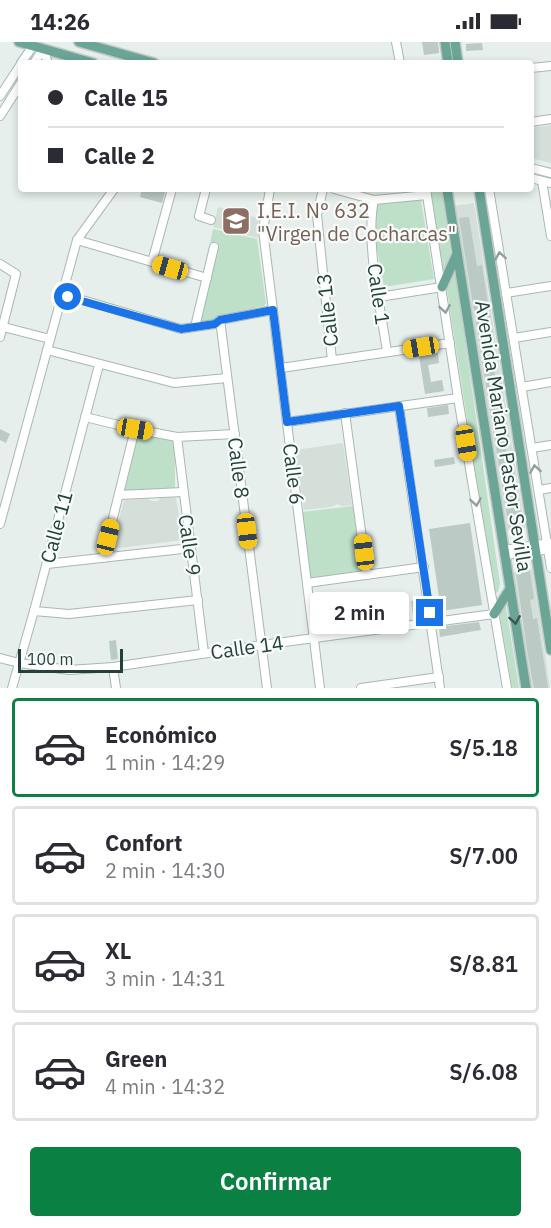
<!DOCTYPE html>
<html lang="es">
<head>
<meta charset="utf-8">
<style>
	body { margin:0; font-family:"IBM Plex Sans",sans-serif; background:#f7f7f7; color:#2b2b33; height:100vh; display:flex; flex-direction:column; font-size:22px; white-space:nowrap }
	* { box-sizing:border-box; margin:0 }
	p { font-size:20px; color:#7c7c81 }
	.icon { flex:none; width:33px; height:33px; fill:none; stroke:currentColor; stroke-width:2; stroke-linecap:round; stroke-linejoin:round }
	.map { position:relative; height:646px; overflow:hidden }
	.panel { display:flex; flex-direction:column; background:#fff; flex:1 }
	.panel>* { flex:none }
	.banner { position:absolute; left:18px; top:18px; width:516px; height:132px; border-radius:6px; box-shadow:0 3px 9px #0003; display:grid; align-content:center; height:132px; padding:0 30px; background:#fff }
	.scale { position:absolute; left:18px; bottom:15px; width:105px; box-sizing:border-box; padding-left:6px; border:3px solid #24423a; border-top:0; font-size:16px; line-height:21px; white-space:nowrap; color:#24423a; -webkit-text-stroke:4px #f7fbf9; paint-order:stroke }
	.end { position:absolute; width:27px; height:27px; margin:-14px; border:8px solid #1a73e8; background:#fff; box-shadow:0 0 0 3px #fff }
	.from { border-radius:50% }
	.bubble { position:absolute; height:42px; border-radius:6px; background:#fff; box-shadow:0 3px 9px #0003; font-size:20px; font-weight:600; line-height:42px; text-align:center }
	.car { position:absolute; width:18px; height:36px; margin:-18px -9px; border-radius:8px; box-shadow:0 0 4px 2px #0007; background:linear-gradient(#f5c518 24%,#345 0 40%,#f5c518 0 76%,#345 0 86%,#f5c518 0) }
	.banner b { display:flex; align-items:center; gap:21px; height:57px; font-size:22px }
	.banner b+b { border-top:2px solid #e1e1e2 }
	.banner i { width:15px; height:15px; background:#2b2b33 }
	ul { padding:10px 0 0; list-style:none }
	li { display:flex; align-items:center; gap:18px; height:99px; margin:0 12px 9px; padding:0 18px; border:3px solid #e1e1e2; border-radius:6px }
	li div { flex:1 }
	li b { display:block; font-size:22px }
	li em { font-style:normal; font-weight:600 }
	li.active { border-color:#0b8043 }
	li>.icon { width:54px; height:54px; stroke-width:1.5 }
	.button { display:flex; gap:12px; margin-top:auto; padding:12px 30px }
	.button a { flex:1; height:69px; border-radius:6px; background:#0b8043; color:#fff; font-size:24px; font-weight:600; line-height:69px; text-align:center }
	.status { display:flex; justify-content:space-between; align-items:center; height:42px; padding:0 30px; background:#fff; direction:ltr }
	.status svg { height:16px; fill:currentColor }
	.map>svg:first-child { display:block }
</style>
</head>
<body>
<div class="status"><b>14:26</b><svg viewBox="0 0 49 12"><path d="M0 12V9h3v3zM5 12V6h3v6zM10 12V3h3v9zM15 12V0h3v12zM26 1h20v11H26zM47 4h2v5h-2z"/></svg></div>
<div class="map">
<svg width="551" height="646" viewBox="0 0 551 646">
	<rect width="100%" height="100%" fill="#e6efeb"/>
	<g fill="#d4dfda">
		<polygon points="551,83 551,121 531,116 531,86"/>
		<polygon points="474,161 525,486 507,489 453,164"/>
		<polygon points="218,165 258,176 258,196 213,185"/>
		<polygon points="343,401 352,463 342,464 338,462 331,465 304,468 295,408"/>
		<polygon points="160,456 176,456 183,498 111,507 124,458 148,457 151,459 158,459"/>
		<polygon points="532,527 550,646 529,646 512,530"/>
	</g>
	<g fill="#bfe0c8">
		<polygon points="431,147 442,147 451,212 443,234"/>
		<polygon points="417,156 421,159 434,237 384,245 374,190 377,161"/>
		<polygon points="213,187 257,197 266,261 264,264 220,273 213,281 200,281 218,204 210,202"/>
		<polygon points="455,230 500,542 498,550 494,552 447,248"/>
		<polygon points="140,391 175,397 175,447 127,450 125,448 137,393"/>
		<polygon points="353,464 362,531 311,537 302,470"/>
		<polygon points="504,564 506,565 519,646 512,646 500,573"/>
	</g>
	<g fill="#bbcac4">
		<polygon points="422,0 438,0 439,11 424,13"/>
		<polygon points="482,1 483,8 466,9 466,2"/>
		<polygon points="142,147 166,147 162,161 140,155"/>
		<polygon points="469,175 477,224 482,223 493,293 489,293 496,339 501,339 503,354 499,355 500,366 504,366 509,395 504,396 508,417 512,416 523,484 509,486 459,176"/>
		<polygon points="438,311 439,321 428,323 431,340 442,338 444,349 425,352 419,314"/>
		<polygon points="448,363 449,372 428,375 427,366"/>
		<polygon points="0,387 10,392 6,401 0,398"/>
		<polygon points="454,415 455,422 435,425 434,418"/>
		<polygon points="470,481 482,563 441,569 429,487"/>
		<polygon points="530,529 534,557 530,558 533,577 537,576 548,646 534,646 528,614 516,531"/>
		<polygon points="420,557 422,573 413,574 411,559"/>
		<polygon points="394,559 396,576 380,578 377,564 381,564 380,562"/>
		<polygon points="329,576 330,587 319,587 317,577"/>
		<polygon points="479,580 481,588 440,595 439,585"/>
		<polygon points="116,598 118,617 111,618 109,599"/>
	</g>
	<g fill="none" stroke-linecap="round" stroke-linejoin="round">
		<g stroke="#a8b8b2" stroke-width="10">
			<g id="minor">
				<polyline points="396,0 400,21"/>
				<polyline points="43,7 48,21"/>
				<polyline points="21,21 33,4"/>
				<polyline points="34,21 43,7"/>
				<polyline points="531,26 551,24"/>
				<polyline points="0,54 21,22"/>
				<polyline points="0,74 21,41"/>
				<polyline points="531,80 551,77"/>
				<polyline points="531,126 551,131"/>
				<polyline points="531,136 551,141"/>
				<polyline points="542,139 551,194"/>
				<polyline points="206,147 199,174 211,178"/>
				<polyline points="270,147 263,188 320,646"/>
				<polyline points="323,147 317,173 332,318"/>
				<polyline points="334,147 374,158 427,153"/>
				<polyline points="426,147 458,356 507,646"/>
				<polyline points="489,147 551,526"/>
				<path d="M374,158C365,201 381,266 387,310"/>
				<polyline points="77,198 207,236"/>
				<polyline points="152,220 172,147"/>
				<polyline points="0,222 16,232 0,295"/>
				<polyline points="506,251 551,244"/>
				<polyline points="62,252 181,287 215,282 220,278 273,268"/>
				<polyline points="379,255 442,245"/>
				<polyline points="220,278 267,646"/>
				<polyline points="0,284 50,297"/>
				<polyline points="195,285 214,205"/>
				<polyline points="514,296 551,290"/>
				<polyline points="47,308 174,341 227,336"/>
				<polyline points="281,326 450,301"/>
				<polyline points="522,345 551,340"/>
				<polyline points="399,364 440,646"/>
				<polyline points="345,371 367,533"/>
				<polyline points="85,375 135,387 177,395 235,392"/>
				<polyline points="287,380 458,356"/>
				<polyline points="177,395 204,611"/>
				<polyline points="532,406 551,403"/>
				<polyline points="539,448 551,446"/>
				<polyline points="119,453 183,450"/>
				<polyline points="0,482 77,198 114,147"/>
				<polyline points="504,508 550,501"/>
				<polyline points="505,513 551,507"/>
				<polyline points="103,516 135,387"/>
				<polyline points="47,522 191,506"/>
				<polyline points="307,541 424,525"/>
				<polyline points="34,569 69,572 198,558"/>
				<polyline points="0,616 19,621 69,628 113,625 262,603 494,572"/>
				<polyline points="113,625 116,646"/>
				<polyline points="12,646 34,569 99,323"/>
				<polyline points="361,646 439,635"/>
			</g>
		</g>
		<g stroke="#c2cac8" stroke-width="12">
			<g id="major">
				<polyline points="19,0 93,21"/>
				<polyline points="79,0 154,21"/>
				<polyline points="445,0 448,21"/>
				<polyline points="455,0 458,21"/>
				<polyline points="447,147 526,646"/>
				<polyline points="479,147 551,608"/>
				<polyline points="442,245 457,212"/>
				<polyline points="494,572 510,547"/>
			</g>
		</g>
		<use href="#minor" stroke="#fff" stroke-width="8"/>
		<use href="#major" stroke="#6aa596" stroke-width="9"/>
	</g>
	<defs><path id="oneway-chevron" d="M-2-3.5L2.5 0L-2 3.5" fill="none" stroke-width="1.6" stroke-linecap="round" stroke-linejoin="round" transform="scale(1.5)"/></defs>
	<g stroke="#92a09c">
		<use href="#oneway-chevron" transform="translate(500 214) rotate(-99)"/>
		<use href="#oneway-chevron" transform="translate(445 267) rotate(81)"/>
		<use href="#oneway-chevron" transform="translate(535 427) rotate(-99)"/>
		<use href="#oneway-chevron" transform="translate(476 460) rotate(81)"/>
	</g>
	<use stroke="#365b51" href="#oneway-chevron" transform="translate(515 578) rotate(81)"/>
	<g fill="none" stroke-linecap="round" stroke-linejoin="round">
		<polyline stroke="#1a73e8" stroke-width="8" points="68,255 181,287 215,282 220,278 273,268 287,380 399,364 430,571"/>
	</g>
	<defs>
		<g id="school-square" transform="scale(1.5)"><rect x="-9" y="-9" width="18" height="18" rx="4" fill="#8d6e63" stroke="#f7fbf9"/><path d="M0-5L7-2L0 1L-7-2ZM-4 1L0 2.5L4 1V4Q0 6-4 4Z" fill="#fff"/></g>
	</defs>
	<g fill-rule="evenodd">
		<use href="#school-square" x="236" y="179"/>
	</g>
	<g text-anchor="middle" dominant-baseline="central" stroke-width="4.5" stroke-linejoin="round" paint-order="stroke">
		<g font-size="20" fill="#785e54" stroke="#f7fbf9" text-anchor="start">
			<text x="257" y="168">I.E.I. N° 632<tspan x="257" dy="23">"Virgen de Cocharcas"</tspan></text>
		</g>
		<g font-size="20" fill="#24423a" stroke="#f7fbf9">
			<text transform="translate(379 252) rotate(82)">Calle 1</text>
			<text transform="translate(327 268) rotate(-96)">Calle 13</text>
			<text transform="translate(504 394) rotate(81)">Avenida Mariano Pastor Sevilla</text>
			<text transform="translate(239 426) rotate(83)">Calle 8</text>
			<text transform="translate(294 432) rotate(83)">Calle 6</text>
			<text transform="translate(56 485) rotate(-75)">Calle 11</text>
			<text transform="translate(190 503) rotate(82)">Calle 9</text>
			<text transform="translate(247 605) rotate(-8)">Calle 14</text>
		</g>
	</g>
</svg>
<div class="scale">100 m</div>
<i class="end from" style="left:68px;top:255px"></i>
<i class="end" style="left:430px;top:571px"></i>
<div class="bubble" style="left:310px;top:550px;width:99px">2 min</div>
<i class="car" style="left:170px;top:226px;rotate:286deg"></i>
<i class="car" style="left:421px;top:305px;rotate:261deg"></i>
<i class="car" style="left:135px;top:387px;rotate:100deg"></i>
<i class="car" style="left:466px;top:401px;rotate:171deg"></i>
<i class="car" style="left:247px;top:489px;rotate:173deg"></i>
<i class="car" style="left:108px;top:495px;rotate:14deg"></i>
<i class="car" style="left:364px;top:510px;rotate:353deg"></i>
<div class="banner">
<b><i class="from"></i>Calle 15</b>
<b><i></i>Calle 2</b>
</div>
</div>
<section class="panel">
<ul>
<li class="active"><svg class="icon" aria-label="car" viewBox="0 0 24 24"><path d="M5 17H2v-5l4-1 3-4h7l3 4 3 1v5h-3M9 17h6M6 11h13"/><circle cx="7" cy="17" r="2"/><circle cx="17" cy="17" r="2"/></svg><div><b>Económico</b><p>1 min · 14:29</p></div><em>S/5.18</em></li>
<li><svg class="icon" aria-label="car" viewBox="0 0 24 24"><path d="M5 17H2v-5l4-1 3-4h7l3 4 3 1v5h-3M9 17h6M6 11h13"/><circle cx="7" cy="17" r="2"/><circle cx="17" cy="17" r="2"/></svg><div><b>Confort</b><p>2 min · 14:30</p></div><em>S/7.00</em></li>
<li><svg class="icon" aria-label="car" viewBox="0 0 24 24"><path d="M5 17H2v-5l4-1 3-4h7l3 4 3 1v5h-3M9 17h6M6 11h13"/><circle cx="7" cy="17" r="2"/><circle cx="17" cy="17" r="2"/></svg><div><b>XL</b><p>3 min · 14:31</p></div><em>S/8.81</em></li>
<li><svg class="icon" aria-label="car" viewBox="0 0 24 24"><path d="M5 17H2v-5l4-1 3-4h7l3 4 3 1v5h-3M9 17h6M6 11h13"/><circle cx="7" cy="17" r="2"/><circle cx="17" cy="17" r="2"/></svg><div><b>Green</b><p>4 min · 14:32</p></div><em>S/6.08</em></li>
</ul>
<div class="button"><a>Confirmar</a></div>
</section>
</body>
</html>
